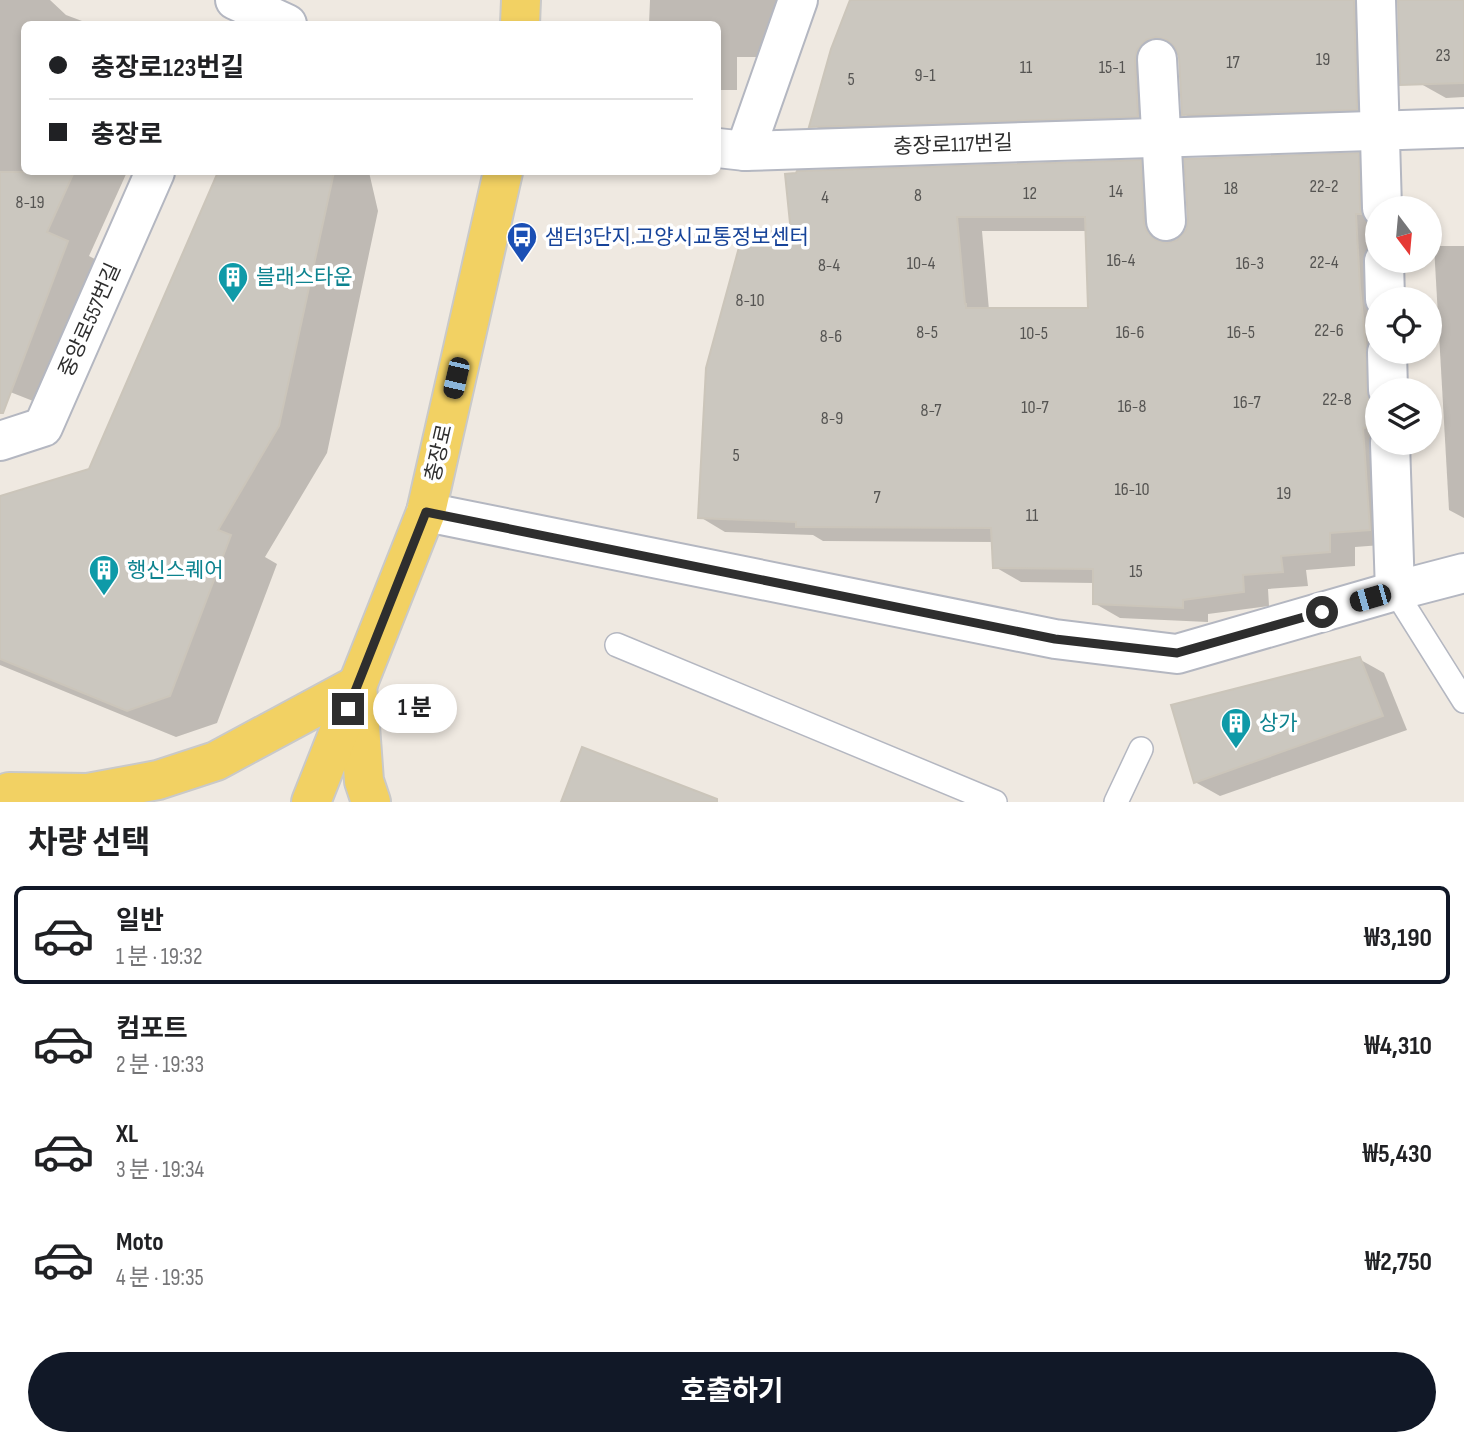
<!DOCTYPE html>
<html lang="ko">
<head>
<meta charset="utf-8">
<style>
	body { margin:0; font-family:"Sofia Sans Condensed","Noto Sans KR",sans-serif; background:#f6f6f6; color:#202124; height:100vh; display:flex; flex-direction:column; font-size:26px; white-space:nowrap }
	* { box-sizing:border-box; margin:0 }
	p { font-size:23px; color:#757577 }
	.icon { flex:none; width:38px; height:38px; fill:none; stroke:currentColor; stroke-width:2; stroke-linecap:round; stroke-linejoin:round }
	.map { position:relative; height:802px; overflow:hidden }
	.panel { display:flex; flex-direction:column; background:#fff; flex:1 }
	.panel>* { flex:none }
	.hud { position:absolute; left:21px; top:21px; width:700px; height:154px; border-radius:10px; box-shadow:0 4px 10px #0003; display:grid; align-content:center; height:154px; padding:0 28px; background:#fff }
	.needle { width:46px; rotate:164deg }
	.buttons { position:absolute; left:1365px; top:196px; display:grid; gap:14px }
	.buttons a { display:grid; place-items:center; width:77px; height:77px; border-radius:50%; background:#fff; box-shadow:0 4px 10px #0003; font-size:35px }
	.end { position:absolute; width:32px; height:32px; margin:-16px; border:9px solid #2e2e2e; background:#fff; box-shadow:0 0 0 4px #fff }
	.from { border-radius:50% }
	.bubble { position:absolute; height:49px; border-radius:24px; background:#fff; box-shadow:0 4px 10px #0003; font-size:23px; font-weight:700; line-height:49px; text-align:center }
	.car { position:absolute; width:21px; height:42px; margin:-21px -10px; border-radius:9px; box-shadow:0 0 5px 2px #0007; background:linear-gradient(#222 24%,#8ab4d8 0 40%,#222 0 76%,#8ab4d8 0 86%,#222 0) }
	.hud b { display:flex; align-items:center; gap:24px; height:66px; font-size:26px }
	.hud b+b { border-top:2px solid #e0e0e0 }
	.hud i { width:18px; height:18px; background:#202124 }
	ul { padding:0; list-style:none }
	li { display:flex; align-items:center; gap:21px; height:98px; margin:0 14px 10px; padding:0 14px; border:4px solid transparent; border-radius:10px }
	li div { flex:1 }
	li b { display:block; font-size:26px }
	li em { font-style:normal; font-weight:700 }
	li.on { border-color:#111827 }
	li>.icon { width:63px; height:63px; stroke-width:1.5 }
	h2 { padding:0 28px; font-size:32px; line-height:84px }
	.action { display:flex; gap:14px; margin-top:auto; padding:14px 28px }
	.action a { flex:1; height:80px; border-radius:42px; background:#111827; color:#fff; font-size:28px; font-weight:700; line-height:80px; text-align:center }
	.map>svg:first-child { display:block }
</style>
</head>
<body>
<div class="map">
<svg width="1464" height="802" viewBox="0 0 1464 802">
	<rect width="100%" height="100%" fill="#efe9e1"/>
	<g fill="#0003" fill-rule="evenodd">
		<polygon points="0,0 50,0 66,15 90,24 24,24 24,172 127,172 89,256 110,267 56,410 0,388"/>
		<polygon points="650,0 787,0 774,57 737,57 737,90 718,90 718,24 649,24"/>
		<polygon points="851,0 1374,0 1378,123 1208,128 1184,114 1179,52 1171,54 1162,130 840,140 815,126"/>
		<polygon points="1421,0 1464,0 1464,97 1446,98 1421,84"/>
		<path d="M1358,155L1384,170L1377,208V443L1395,544L1355,547V566L1306,570L1308,586L1268,589L1269,606L1208,614V622L1120,618L1094,603V583L1021,582L995,567L993,542L823,541L813,535L725,532L700,517L793,235L1140,162L1166,177L1171,243ZM982,231H1087L1090,310H989Z"/>
		<polygon points="220,172 369,172 378,211 327,453 265,557 277,564 217,723 176,737 0,665 0,497 91,470"/>
		<polygon points="1434,246 1464,246 1464,518 1449,510"/>
		<polygon points="1359,659 1384,673 1407,730 1220,796 1195,782"/>
	</g>
	<g fill="#cbc7bf" stroke="#cbc5ba" stroke-width="2" fill-rule="evenodd">
		<polygon points="850,0 1354,0 1357,110 1182,115 1179,57 1175,47 1167,40 1156,37 1146,40 1137,50 1135,60 1138,117 809,127 831,49"/>
		<polygon points="1398,0 1464,0 1464,83 1400,85"/>
		<path d="M1359,153L1360,209L1362,214H1356L1360,287L1366,350V391L1371,403L1373,427L1363,428L1370,530L1330,533V552L1281,556L1283,572L1243,575L1244,592L1183,600V608L1093,604V569L993,568L991,528L796,527V522L698,518L706,368L744,229L791,233L785,174L796,173L797,171L1141,160L1144,223L1147,232L1156,240L1167,243L1177,240L1186,230L1188,220L1184,159ZM957,217H1085L1088,308H966V304H965Z"/>
		<polygon points="0,172 74,172 47,232 68,241 3,413 0,413"/>
		<polygon points="218,172 334,172 279,426 218,530 231,535 170,696 127,711 0,659 0,496 89,469"/>
		<polygon points="1360,657 1383,716 1194,783 1171,705"/>
		<polygon points="582,747 717,799 717,802 561,802"/>
	</g>
	<g fill="none" stroke-linecap="round" stroke-linejoin="round">
		<g stroke="#b4b7c1" stroke-width="26">
			<g id="lane">
				<polyline points="1395,591 1464,701"/>
				<polyline points="617,645 995,802"/>
				<polyline points="1116,802 1141,749"/>
			</g>
		</g>
		<g stroke="#b4b7c1" stroke-width="42">
			<g id="street">
				<polyline points="235,0 287,24"/>
				<polyline points="1376,0 1382,208"/>
				<polyline points="1157,59 1166,221"/>
				<polyline points="718,148 745,151 1464,128"/>
				<polyline points="745,151 798,0"/>
				<polyline points="1384,261 1385,299"/>
				<polyline points="1387,352 1388,390"/>
				<polyline points="0,441 43,427 155,172"/>
				<polyline points="1390,443 1395,591"/>
				<polyline points="426,512 1055,639 1177,654 1395,591 1464,573"/>
			</g>
		</g>
		<g stroke="#c9c9c9" stroke-width="42">
			<g id="primary">
				<polyline points="520,24 521,0"/>
				<polyline points="9,792 88,793 158,780 216,761 357,685 364,781 371,802"/>
				<polyline points="311,802 426,512 503,172"/>
			</g>
		</g>
		<use href="#lane" stroke="#fff" stroke-width="23"/>
		<use href="#street" stroke="#fff" stroke-width="38"/>
		<use href="#primary" stroke="#f2d163" stroke-width="38"/>
	</g>
	<g fill="none" stroke-linecap="round" stroke-linejoin="round">
		<polyline stroke="#2e2e2e" stroke-width="9" points="348,709 426,512 1055,639 1177,653 1322,612"/>
	</g>
	<defs>
		<g id="bus-pin" transform="scale(1.575)"><path d="M0 17L-7.5 6A9.5 9.5 0 1 1 7.5 6Z" fill="#1a4fb4" stroke="#fff"/><path d="M-5-6H5V4H4V6H2V4H-2V6H-4V4H-5ZM-3.5-4V0h7V-4ZM-3.5 1.2v1.5H-2V1.2ZM2 1.2v1.5H3.5V1.2Z" fill="#fff"/></g>
		<g id="building-pin" transform="scale(1.575)"><path d="M0 17L-7.5 6A9.5 9.5 0 1 1 7.5 6Z" fill="#0f9aa8" stroke="#fff"/><path d="M-4-6H4V6H1V3H-1V6H-4ZM-2.5-4.3h1.7v1.8h-1.7ZM.8-4.3h1.7v1.8H.8ZM-2.5-1h1.7V.8h-1.7ZM.8-1h1.7V.8H.8Z" fill="#fff"/></g>
	</defs>
	<g fill-rule="evenodd">
		<use href="#bus-pin" x="522" y="237"/>
		<use href="#building-pin" x="233" y="277"/>
		<use href="#building-pin" x="104" y="570"/>
		<use href="#building-pin" x="1236" y="723"/>
	</g>
	<g text-anchor="middle" dominant-baseline="central" stroke-width="7" stroke-linejoin="round" paint-order="stroke">
		<g font-size="18" fill="#555452">
			<text x="1443" y="55">23</text>
			<text x="1323" y="59">19</text>
			<text x="1233" y="62">17</text>
			<text x="1026" y="67">11</text>
			<text x="1112" y="67">15-1</text>
			<text x="925" y="75">9-1</text>
			<text x="851" y="79">5</text>
			<text x="1324" y="186">22-2</text>
			<text x="1231" y="188">18</text>
			<text x="1116" y="191">14</text>
			<text x="1030" y="193">12</text>
			<text x="918" y="195">8</text>
			<text x="825" y="197">4</text>
			<text x="30" y="202">8-19</text>
			<text x="1121" y="260">16-4</text>
			<text x="1324" y="262">22-4</text>
			<text x="921" y="263">10-4</text>
			<text x="1250" y="263">16-3</text>
			<text x="829" y="265">8-4</text>
			<text x="750" y="300">8-10</text>
			<text x="1329" y="330">22-6</text>
			<text x="927" y="332">8-5</text>
			<text x="1130" y="332">16-6</text>
			<text x="1241" y="332">16-5</text>
			<text x="1034" y="333">10-5</text>
			<text x="831" y="336">8-6</text>
			<text x="1337" y="399">22-8</text>
			<text x="1247" y="402">16-7</text>
			<text x="1132" y="406">16-8</text>
			<text x="1035" y="407">10-7</text>
			<text x="931" y="410">8-7</text>
			<text x="832" y="418">8-9</text>
			<text x="736" y="455">5</text>
			<text x="1132" y="489">16-10</text>
			<text x="1284" y="493">19</text>
			<text x="877" y="497">7</text>
			<text x="1032" y="515">11</text>
			<text x="1136" y="571">15</text>
		</g>
		<g font-size="21" fill="#2e2e2e" stroke="#fff">
			<text transform="translate(953 145) rotate(-2)">충장로117번길</text>
			<text transform="translate(90 320) rotate(-66)">중앙로557번길</text>
			<text transform="translate(439 453) rotate(-77)">충장로</text>
		</g>
		<g font-size="21" fill="#164399" stroke="#fff" text-anchor="start">
			<text x="545" y="237">샘터3단지.고양시교통정보센터</text>
		</g>
		<g font-size="21" fill="#0d838f" stroke="#fff" text-anchor="start">
			<text x="256" y="277">블래스타운</text>
			<text x="127" y="570">행신스퀘어</text>
			<text x="1259" y="723">상가</text>
		</g>
	</g>
</svg>
<div class="buttons">
<a><svg class="needle" viewBox="-14 -14 28 28"><path d="M0-13l5 13h-10z" fill="#e53935"/><path d="M0 13l5-13h-10z" fill="#757577"/></svg></a>
<a><svg class="icon" aria-label="locate" viewBox="0 0 24 24"><circle cx="12" cy="12" r="6"/><path d="M12 2v4M12 18v4M2 12h4M18 12h4"/></svg></a>
<a><svg class="icon" aria-label="layers" viewBox="0 0 24 24"><path d="M12 4l9 5-9 5-9-5zM3 14l9 5 9-5"/></svg></a>
</div>
<i class="end from" style="left:1322px;top:612px"></i>
<i class="end" style="left:348px;top:709px"></i>
<div class="bubble" style="left:373px;top:684px;width:84px">1 분</div>
<i class="car" style="left:456px;top:378px;rotate:193deg"></i>
<i class="car" style="left:1370px;top:598px;rotate:254deg"></i>
<div class="hud">
<b><i class="from"></i>충장로123번길</b>
<b><i></i>충장로</b>
</div>
</div>
<section class="panel">
<h2>차량 선택</h2>
<ul>
<li class="on"><svg class="icon" aria-label="car" viewBox="0 0 24 24"><path d="M5 17H2v-5l4-1 3-4h7l3 4 3 1v5h-3M9 17h6M6 11h13"/><circle cx="7" cy="17" r="2"/><circle cx="17" cy="17" r="2"/></svg><div><b>일반</b><p>1 분 · 19:32</p></div><em>₩3,190</em></li>
<li><svg class="icon" aria-label="car" viewBox="0 0 24 24"><path d="M5 17H2v-5l4-1 3-4h7l3 4 3 1v5h-3M9 17h6M6 11h13"/><circle cx="7" cy="17" r="2"/><circle cx="17" cy="17" r="2"/></svg><div><b>컴포트</b><p>2 분 · 19:33</p></div><em>₩4,310</em></li>
<li><svg class="icon" aria-label="car" viewBox="0 0 24 24"><path d="M5 17H2v-5l4-1 3-4h7l3 4 3 1v5h-3M9 17h6M6 11h13"/><circle cx="7" cy="17" r="2"/><circle cx="17" cy="17" r="2"/></svg><div><b>XL</b><p>3 분 · 19:34</p></div><em>₩5,430</em></li>
<li><svg class="icon" aria-label="car" viewBox="0 0 24 24"><path d="M5 17H2v-5l4-1 3-4h7l3 4 3 1v5h-3M9 17h6M6 11h13"/><circle cx="7" cy="17" r="2"/><circle cx="17" cy="17" r="2"/></svg><div><b>Moto</b><p>4 분 · 19:35</p></div><em>₩2,750</em></li>
</ul>
<div class="action"><a>호출하기</a></div>
</section>
</body>
</html>
